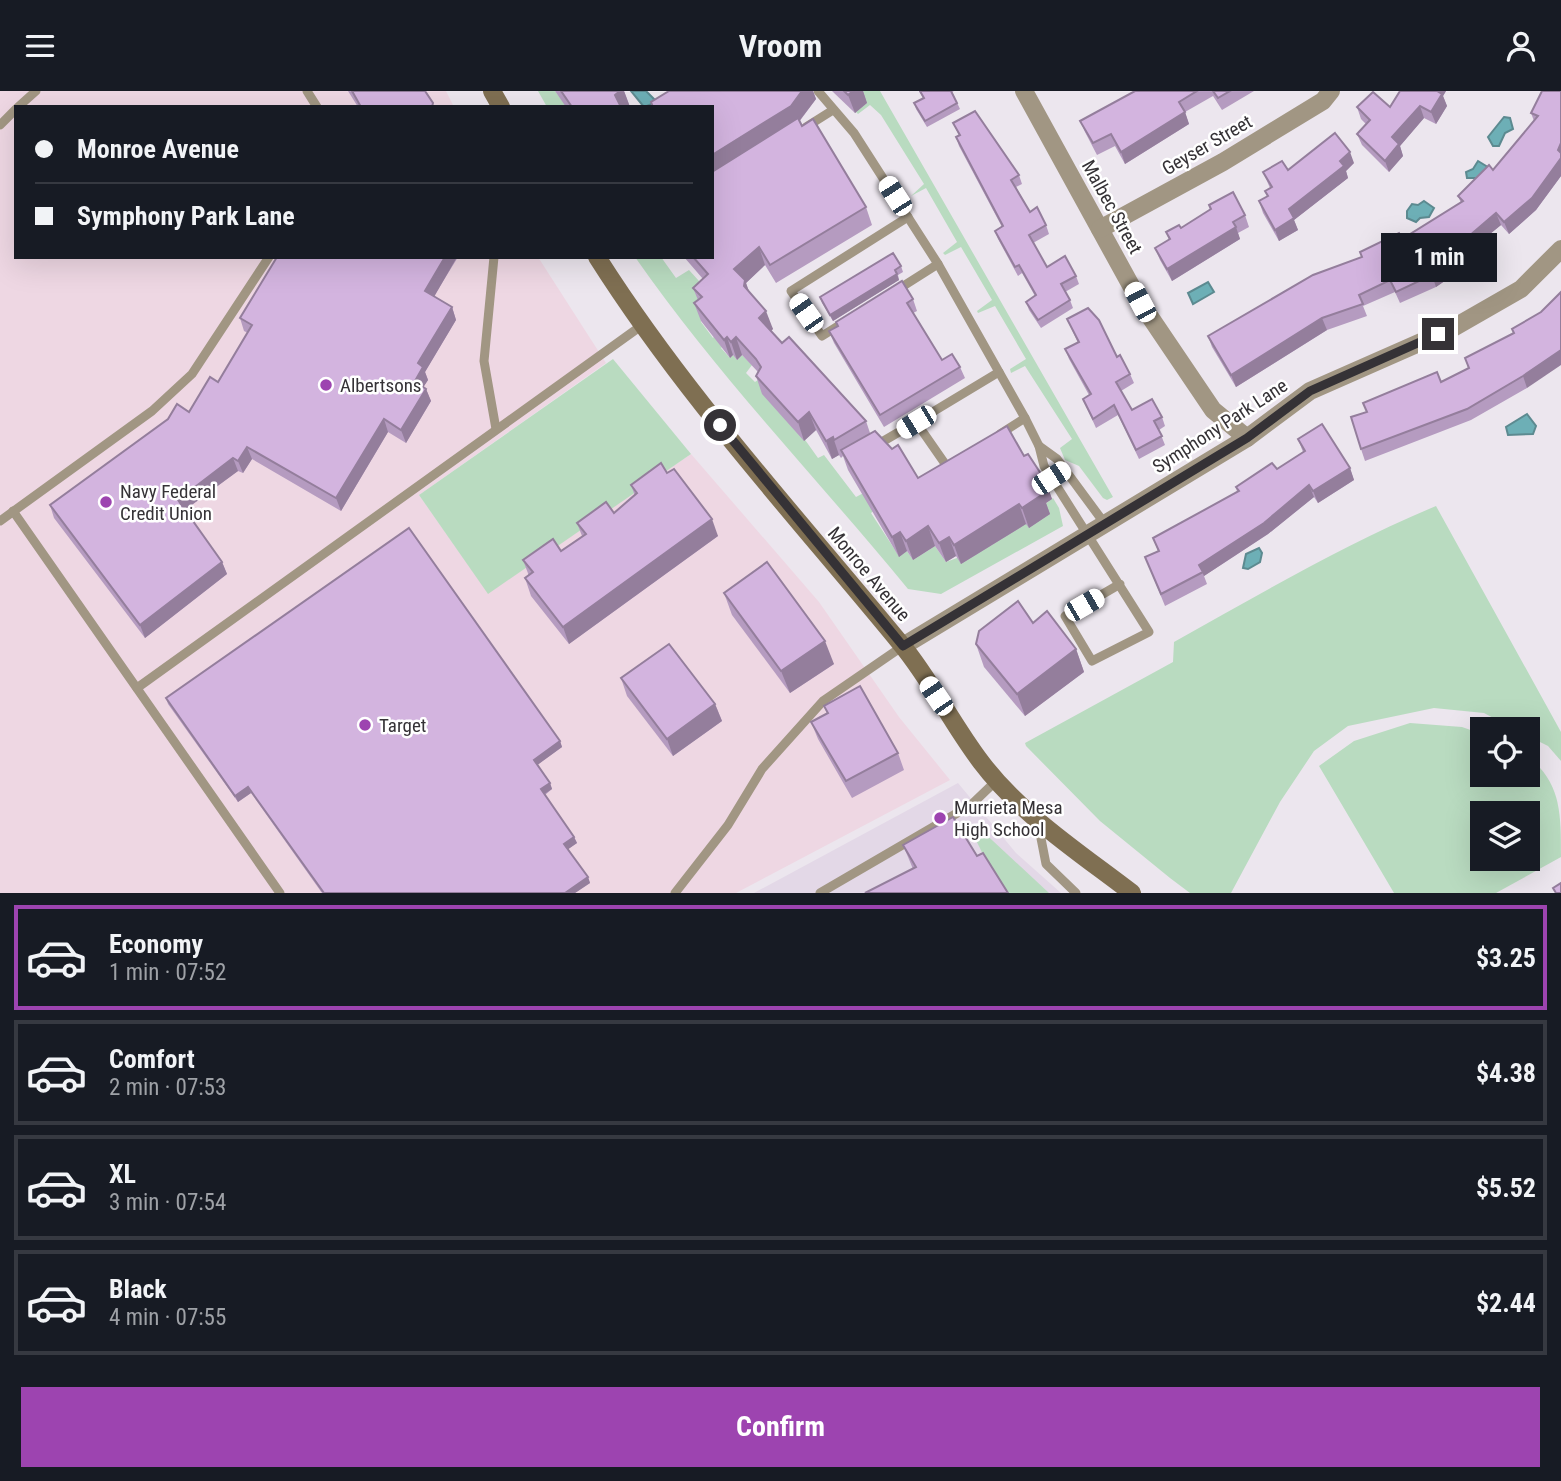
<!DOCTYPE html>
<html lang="en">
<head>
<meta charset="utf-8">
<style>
	body { margin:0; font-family:"Roboto Condensed",sans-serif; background:#242831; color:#f1f3f6; height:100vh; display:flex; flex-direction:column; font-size:26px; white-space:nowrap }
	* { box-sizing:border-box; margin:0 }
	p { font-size:23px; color:#9ea1a6 }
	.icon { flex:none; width:38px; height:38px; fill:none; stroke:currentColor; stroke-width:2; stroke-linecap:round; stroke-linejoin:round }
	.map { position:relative; height:802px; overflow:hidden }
	.drawer { display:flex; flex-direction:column; background:#171b24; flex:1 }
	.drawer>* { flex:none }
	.top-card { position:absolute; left:14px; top:14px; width:700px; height:154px; border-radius:0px; box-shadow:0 7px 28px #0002; display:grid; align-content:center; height:154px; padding:0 21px; background:#171b24 }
	.fabs { position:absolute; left:1470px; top:626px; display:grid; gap:14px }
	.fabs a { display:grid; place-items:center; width:70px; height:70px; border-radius:0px; background:#171b24; box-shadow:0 7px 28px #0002; font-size:35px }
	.end { position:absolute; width:32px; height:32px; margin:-16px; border:9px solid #353236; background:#fff; box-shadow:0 0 0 4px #fff }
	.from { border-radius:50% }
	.bubble { position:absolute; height:49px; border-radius:0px; background:#171b24; box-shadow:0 7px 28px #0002; font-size:23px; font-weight:700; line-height:49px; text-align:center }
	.car { position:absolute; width:21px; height:42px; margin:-21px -10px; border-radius:9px; box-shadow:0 0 5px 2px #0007; background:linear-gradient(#fff 24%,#345 0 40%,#fff 0 76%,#345 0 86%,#fff 0) }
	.top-card b { display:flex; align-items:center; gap:24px; height:66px; font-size:26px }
	.top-card b+b { border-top:2px solid #363941 }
	.top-card i { width:18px; height:18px; background:#f1f3f6 }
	ul { padding:12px 0 0; list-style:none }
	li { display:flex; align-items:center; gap:21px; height:105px; margin:0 14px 10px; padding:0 7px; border:4px solid #363941; border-radius:0px }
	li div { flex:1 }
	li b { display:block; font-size:26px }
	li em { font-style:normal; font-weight:700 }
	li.on { border-color:#9d44b0 }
	li>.icon { width:63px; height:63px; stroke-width:1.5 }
	.primary-button { display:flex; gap:14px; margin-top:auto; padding:14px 21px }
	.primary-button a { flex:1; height:80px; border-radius:0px; background:#9d44b0; color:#fff; font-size:28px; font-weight:700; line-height:80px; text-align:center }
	header { display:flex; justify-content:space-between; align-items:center; height:91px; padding:0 21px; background:#171b24; font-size:32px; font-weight:700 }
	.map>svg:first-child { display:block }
</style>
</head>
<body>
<header><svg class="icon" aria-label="menu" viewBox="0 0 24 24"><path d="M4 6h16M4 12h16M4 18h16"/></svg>Vroom<svg class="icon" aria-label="person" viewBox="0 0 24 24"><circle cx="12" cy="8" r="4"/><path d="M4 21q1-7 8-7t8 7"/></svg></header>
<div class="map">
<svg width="1561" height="802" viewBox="0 0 1561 802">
	<rect width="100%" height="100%" fill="#ece6ee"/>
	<polygon fill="#eed7e3" points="0,0 446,0 454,16 16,16 16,166 538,166 606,272 419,404 488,502 691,363 819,511 899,626 950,689 736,802 0,802"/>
	<polygon fill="#e3d8e7" points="958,692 1016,762 1061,802 754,802"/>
	<g fill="#b9dbc0" fill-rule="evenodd">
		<polygon points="538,0 555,0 567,16 547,16"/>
		<polygon points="855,0 880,0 1113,406 1107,409 1103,407 1079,375 1065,369 1060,357 1072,348 1025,275 1011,282 1010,278 1026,268 995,215 978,222 977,220 992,209 961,156 945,164 943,162 957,151 926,97 911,105 924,93 881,24 870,14 858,23 856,21 867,12"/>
		<path d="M635,166H661L676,187L689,179L709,201L695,211L700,215L701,231L713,247L723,234L733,245L721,257L730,267L733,264L737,269L742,264L752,274L746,282L755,291L761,287L818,367L824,364L856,406L871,398L875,419L871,422L899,465L907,460L913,469L935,455L946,471L992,454L1053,407L1059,417L1063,435L941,503L908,498C817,387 717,284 635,166Z"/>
		<polygon points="613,268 691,363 488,503 419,404"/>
		<path d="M1436,415L1561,641V670L1548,655L1528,645V639H1516L1484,622L1434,617L1348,635L1314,660L1280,711L1231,802H1190L1170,787L1100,730L1026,655L1025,652L1173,571L1174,551C1260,503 1345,453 1436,415Z"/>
		<path d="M1410,632L1462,636L1482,643V684H1528V665C1561,693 1561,720 1561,766L1496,802H1394L1319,675L1354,650ZM1482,723H1528V768H1482Z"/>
		<polygon points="978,736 1049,802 1002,802 971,739"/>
	</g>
	<g fill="#6dafb6" stroke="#5c8a90" stroke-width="2">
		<polygon points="631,0 646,0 654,8 652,13 644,16"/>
		<polygon points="1504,26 1510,27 1513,38 1505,42 1499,55 1493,55 1488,46"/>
		<polygon points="1478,70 1491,78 1477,87 1467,87 1466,81 1473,78"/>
		<polygon points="1424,110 1434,117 1429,126 1420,127 1416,131 1407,127 1407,120 1412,113 1418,114"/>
		<polygon points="1208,191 1214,201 1193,213 1188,202"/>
		<polygon points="1527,323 1536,335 1533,343 1508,344 1506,336"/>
		<polygon points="1259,457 1262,462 1260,471 1248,478 1243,477 1246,463"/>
	</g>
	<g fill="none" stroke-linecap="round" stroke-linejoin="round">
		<g stroke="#a19683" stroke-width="9">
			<polyline points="307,0 317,16"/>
			<polyline points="818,0 854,42 938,173 1025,327 1039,355 1044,375 1149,541 1092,570 1065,525 1120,493"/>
			<polyline points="18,16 36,0"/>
			<polyline points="0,34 16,18"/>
			<polyline points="806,36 833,19"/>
			<polyline points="494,166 484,270 496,338"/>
			<polyline points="897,199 938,173"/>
			<polyline points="846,230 822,245 791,200 908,126"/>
			<polyline points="1000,343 1025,327"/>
			<polyline points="875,355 916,331"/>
			<polyline points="1039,355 1057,368 1105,433"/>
			<polyline points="950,375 948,377 916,331 999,281"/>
			<polyline points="13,420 280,802"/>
			<polyline points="0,430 152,320 192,283 269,166"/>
			<polyline points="137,597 641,235"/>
			<polyline points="1038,732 1046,773 1076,802"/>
			<polyline points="675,802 728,734 762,678 823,610 903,555"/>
			<polyline points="820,802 971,714 997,689"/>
		</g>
		<g stroke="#a19683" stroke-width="18">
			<polyline points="1024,0 1140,211 1213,319 1247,347"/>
			<polyline points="1100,138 1223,71 1323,10 1331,0"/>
			<polyline points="903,555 1247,347 1310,300 1453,237 1521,198 1561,158"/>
		</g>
		<g stroke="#7f6f52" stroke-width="18">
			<polyline points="492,0 501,16"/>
			<path d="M597,166C685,305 797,426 901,553C931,589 952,633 981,671C1021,724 1080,762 1132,802"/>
		</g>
	</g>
	<g fill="#b59bc0">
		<polygon points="348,0 425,0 434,16 358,16"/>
		<polygon points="555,0 624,0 630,16 566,16"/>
		<polygon points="668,0 813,0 816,8 799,31 866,116 872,134 776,192 765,174 746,192 749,200 773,238 771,240 782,252 866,330 870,342 918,387 1024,365 1045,389 1052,408 1046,412 1050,423 1029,437 1026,433 961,473 956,465 946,471 935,455 913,469 907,460 899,466 848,379 843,365 841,367 839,364 832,368 816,339 804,350 762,303 756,285 758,281 742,264 737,269 733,264 730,267 701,230 694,212 698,209 693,197 703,188 684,166 712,166"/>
		<polygon points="832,0 863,0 867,12 855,22"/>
		<polygon points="919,0 954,0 952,1 960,18 927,36 916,18 914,12 923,7"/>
		<polygon points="1135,0 1254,0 1222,19 1213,5 1185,21 1189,33 1125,73 1115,55 1097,64 1085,41 1080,30"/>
		<polygon points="1400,0 1446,0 1443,5 1447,15 1436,33 1424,27 1400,55 1403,65 1389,81 1362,54 1357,43 1366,33 1361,28 1357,16 1390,16"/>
		<polygon points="1561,0 1561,85 1536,119 1509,143 1501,134 1474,156 1478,167 1436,196 1400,212 1395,201 1363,215 1367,225 1327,239 1236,296 1212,256 1208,245 1362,167 1360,161 1402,148 1461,112 1458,105 1493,79 1534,30 1531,22"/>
		<polygon points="953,32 1019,84 1022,93 1016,96 1030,121 1046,134 1049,143 1033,152 1047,176 1076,185 1079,193 1065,201 1070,209 1073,217 1041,237 1029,219 1026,211 1035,205 1022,182 1018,185 998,148 995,140 1002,136 959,55 956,46 959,45"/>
		<polygon points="1354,72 1346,80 1348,87 1294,129 1298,139 1279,150 1263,122 1259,110 1267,105 1265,100 1270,97 1263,81"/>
		<polygon points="1209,114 1245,124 1249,136 1238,142 1240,148 1172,190 1160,169 1155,157 1169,149 1166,141 1181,137 1210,119"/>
		<polygon points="277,166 458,166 434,205 452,216 456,229 425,281 428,289 423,296 426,298 431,310 406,352 388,341 341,420 252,368 243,382 238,380 185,419 222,471 227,483 145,547 54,427 50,414 189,321 218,291 248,242 244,240 240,227"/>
		<polygon points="901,175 903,181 898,184 899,189 833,230 822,212 820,206"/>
		<polygon points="913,208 917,220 913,222 942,269 960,276 965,287 884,336 834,252 829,240 837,235 836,231"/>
		<polygon points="1541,221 1527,297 1471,329 1365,370 1361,358 1366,321 1441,291 1468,277 1465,267 1514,243 1512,238"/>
		<polygon points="1067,228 1117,266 1130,283 1134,292 1121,300 1132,319 1162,326 1165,335 1159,339 1165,354 1139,368 1118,324 1096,337 1083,308 1089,304 1069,268 1065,258 1078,252"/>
		<polygon points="1298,348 1350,377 1354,389 1318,412 1314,406 1268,443 1204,485 1207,493 1165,515 1145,466 1158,460 1153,447 1237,401 1236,396 1277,378 1303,361"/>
		<polygon points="667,382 718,445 569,553 531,505 525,487 529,485 523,469 561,460 582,445 577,432 614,422 635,405 631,394"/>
		<polygon points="724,502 834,573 790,602 732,524"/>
		<polygon points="1033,532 1076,558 1084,581 1025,625 984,576 976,553"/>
		<polygon points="621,587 715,613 722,630 673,665 627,605"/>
		<polygon points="166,607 560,650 562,656 537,674 550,692 552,698 545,704 574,746 577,752 568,758 588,786 590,792 575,802 322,802 251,702 238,711 168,613"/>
		<polygon points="824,615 898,662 904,679 852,707 818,648 811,631 827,623"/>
		<polygon points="903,754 977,765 1008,802 913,778"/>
	</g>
	<g fill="#947e9c">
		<polygon points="620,0 624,0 630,16 620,16 615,4"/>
		<polygon points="802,0 813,0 816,8 797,33 712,87 712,64"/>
		<polygon points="853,0 863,0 867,12 855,22 848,4"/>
		<polygon points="1436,0 1446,0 1443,5 1447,15 1436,33 1431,21"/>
		<polygon points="1420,15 1424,27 1400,55 1403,65 1389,81 1385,70 1392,46"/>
		<polygon points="1185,21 1189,33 1125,73 1121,61"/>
		<polygon points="1561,52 1561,85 1536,119 1509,143 1504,131 1558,59"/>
		<polygon points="1350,61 1354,72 1346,80 1348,87 1294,129 1298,139 1279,150 1275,139 1289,118"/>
		<polygon points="1496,122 1501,134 1474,156 1478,167 1436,196 1432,184 1468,146"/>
		<polygon points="1236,136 1240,148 1172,190 1167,178"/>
		<polygon points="759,156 765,174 746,192 751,207 734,178"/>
		<polygon points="445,166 457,166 430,213 425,200"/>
		<polygon points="897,183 899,189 833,230 830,224"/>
		<polygon points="452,216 456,229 425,281 428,289 419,303 415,290 418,272"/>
		<polygon points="766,220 773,238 765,245 759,227"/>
		<polygon points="1322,227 1327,239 1236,296 1231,284"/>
		<polygon points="727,246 733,264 730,267 724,249"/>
		<polygon points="736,246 742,264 737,269 731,251"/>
		<polygon points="1561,259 1561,274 1527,297 1523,285"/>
		<polygon points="426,298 431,310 406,352 401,339"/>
		<polygon points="809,321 816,339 804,350 798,331"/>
		<polygon points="384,328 388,341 341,420 336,407"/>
		<polygon points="833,346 839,364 832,368 826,350"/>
		<polygon points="247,356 252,368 243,382 238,370"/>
		<polygon points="233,367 238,380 182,421 178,409"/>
		<polygon points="1350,377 1354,389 1318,412 1313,400"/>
		<polygon points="1045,389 1052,408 1046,412 1050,423 1029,437 1022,417 1037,394"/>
		<polygon points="1309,394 1314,406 1268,443 1204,485 1199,474"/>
		<polygon points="1019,413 1026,433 961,473 954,454"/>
		<polygon points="712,428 718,445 569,553 563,536"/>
		<polygon points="928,435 935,455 913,469 906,450"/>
		<polygon points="900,441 907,460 899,466 892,446"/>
		<polygon points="949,446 956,465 946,471 939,452"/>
		<polygon points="222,471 227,483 145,547 140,534"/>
		<polygon points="825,550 834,573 790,602 781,580"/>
		<polygon points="1076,558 1084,581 1025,625 1017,603"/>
		<polygon points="715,613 722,630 673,665 667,648"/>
		<polygon points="560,650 562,656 536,675 534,669"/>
		<polygon points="550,692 552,698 543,704 541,698"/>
		<polygon points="248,696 251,702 238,711 235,705"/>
		<polygon points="574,746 577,752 567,759 564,753"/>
		<polygon points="588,786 590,792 575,802 565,802"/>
	</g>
	<g fill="#d3b4df" stroke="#947e9c" stroke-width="2">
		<polygon points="352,0 425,0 433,12 432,16 361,16"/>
		<polygon points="561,0 620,0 615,4 621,16 572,16"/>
		<polygon points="669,0 802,0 791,15 712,64 712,16 653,16 651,11"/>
		<polygon points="844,0 853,0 848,4"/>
		<polygon points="920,0 951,0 957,12 925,30 914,12 924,7"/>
		<polygon points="1135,0 1197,0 1179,11 1185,21 1121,61 1111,43 1093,52 1080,30"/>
		<polygon points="1213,0 1230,0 1218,7"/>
		<polygon points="1400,0 1437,0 1442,3 1431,21 1420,15 1392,46 1399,53 1385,70 1357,43 1370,29 1357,16 1373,1 1390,16"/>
		<polygon points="1542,0 1561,0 1561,52 1558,59 1561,62 1561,67 1532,107 1504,131 1496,122 1468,146 1474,155 1432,184 1396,201 1390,189 1359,204 1363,213 1322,227 1231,284 1208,245 1313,184 1362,166 1360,161 1399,142 1402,148 1463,110 1458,105 1489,74 1493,79 1538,25 1531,22"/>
		<polygon points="975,20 1019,84 1011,89 1030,121 1037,116 1046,134 1029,144 1047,176 1065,165 1076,185 1061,193 1070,209 1038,229 1026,211 1036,204 1019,174 1015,176 995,140 1003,135 956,46 960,44 953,32"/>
		<polygon points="798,27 802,35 813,28 866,116 770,174 759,156 734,178 745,189 744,195 766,220 759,227 782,252 789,246 866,330 834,349 833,346 826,350 809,321 798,331 756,285 761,276 756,268 736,246 731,251 727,246 724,249 694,212 702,206 693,197 708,183 693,166 712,166 712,81"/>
		<polygon points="1335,42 1350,61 1340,70 1344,75 1289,118 1294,127 1275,139 1259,110 1268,105 1265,100 1272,96 1263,81 1282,70 1288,79"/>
		<polygon points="1233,101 1245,124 1233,131 1236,136 1167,178 1155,157 1170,148 1166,141 1179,134 1181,137 1211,118 1209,114"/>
		<polygon points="893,162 901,175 895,179 897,183 830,224 820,206"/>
		<polygon points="277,166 445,166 425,200 452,216 418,272 423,276 415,290 426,298 401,339 384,328 336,407 247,356 238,370 233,367 178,409 222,471 140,534 50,414 168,328 177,313 189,321 210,286 218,291 252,234 240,227"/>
		<polygon points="902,190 913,208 907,212 942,269 952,263 960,276 880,324 829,240 838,235 836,231"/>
		<polygon points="1561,201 1561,259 1523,285 1467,318 1361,358 1351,326 1367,321 1363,312 1437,281 1441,291 1469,277 1465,267 1514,242 1512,238 1541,221"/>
		<polygon points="1088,217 1099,229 1117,266 1120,264 1130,283 1116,291 1132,319 1152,308 1162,326 1154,330 1162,345 1136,359 1114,314 1093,328 1083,308 1091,303 1065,258 1079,251 1067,228"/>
		<polygon points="1322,333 1350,377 1313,400 1309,394 1264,432 1199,474 1203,481 1161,503 1145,466 1159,460 1153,447 1239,400 1236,396 1272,372 1277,378 1305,360 1298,348"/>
		<polygon points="1007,335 1024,365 1028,363 1045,389 1037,394 1043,403 1022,417 1019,413 954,454 949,446 939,452 928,435 906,450 900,441 892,446 841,359 875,340 892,358 898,354 918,387"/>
		<polygon points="661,372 667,382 674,378 712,428 563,536 525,487 533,481 523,469 553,448 561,460 586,443 577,432 606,411 614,422 637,402 631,394"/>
		<polygon points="409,437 560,650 534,669 550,692 541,698 574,746 564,753 588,786 565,802 324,802 248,696 235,705 166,607"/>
		<polygon points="767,471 825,550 781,580 724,502"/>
		<polygon points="1018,510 1033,532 1047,520 1076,558 1017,603 976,553 979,540"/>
		<polygon points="669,553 715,613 667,648 621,587"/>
		<polygon points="860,595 898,662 846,690 811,631 828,622 824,615"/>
		<polygon points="953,726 977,765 983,762 1008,802 865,802 916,776 903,754"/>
		<polygon points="1561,792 1561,802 1556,802 1553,797"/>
	</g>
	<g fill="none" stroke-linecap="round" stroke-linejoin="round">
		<polyline stroke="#353236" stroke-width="9" points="720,334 903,555 1247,347 1310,300 1438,243"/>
	</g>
	<g fill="#9d44b0" stroke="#fff" stroke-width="2.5">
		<circle cx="326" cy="294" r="7"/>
		<circle cx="106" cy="411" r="7"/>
		<circle cx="365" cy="634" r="7"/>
		<circle cx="940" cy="727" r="7"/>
	</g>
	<g text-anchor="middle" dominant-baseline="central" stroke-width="5" stroke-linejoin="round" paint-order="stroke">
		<g font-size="19" fill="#353236" stroke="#fff">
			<text transform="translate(1207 54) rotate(-30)">Geyser Street</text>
			<text transform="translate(1112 116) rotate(61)">Malbec Street</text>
			<text transform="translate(1220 335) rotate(-33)">Symphony Park Lane</text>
			<text transform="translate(869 483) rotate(50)">Monroe Avenue</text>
		</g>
		<g font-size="19" fill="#353236" stroke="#fff" text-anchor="start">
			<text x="340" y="294">Albertsons</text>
			<text x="120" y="400">Navy Federal<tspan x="120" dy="22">Credit Union</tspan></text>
			<text x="379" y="634">Target</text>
			<text x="954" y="716">Murrieta Mesa<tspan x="954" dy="22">High School</tspan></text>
		</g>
	</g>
</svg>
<div class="fabs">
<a><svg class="icon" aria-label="locate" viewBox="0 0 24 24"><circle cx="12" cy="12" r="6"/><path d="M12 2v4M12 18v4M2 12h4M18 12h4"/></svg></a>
<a><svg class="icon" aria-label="layers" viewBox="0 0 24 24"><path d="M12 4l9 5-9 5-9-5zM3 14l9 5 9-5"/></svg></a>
</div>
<i class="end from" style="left:720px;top:334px"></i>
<i class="end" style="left:1438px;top:243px"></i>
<div class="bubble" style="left:1381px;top:142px;width:116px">1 min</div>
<i class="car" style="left:895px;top:105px;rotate:327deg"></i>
<i class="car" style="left:1140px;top:211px;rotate:332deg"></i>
<i class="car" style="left:806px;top:222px;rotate:325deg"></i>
<i class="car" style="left:916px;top:331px;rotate:239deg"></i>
<i class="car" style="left:1051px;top:387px;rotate:57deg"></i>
<i class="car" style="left:1084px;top:514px;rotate:60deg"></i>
<i class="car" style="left:936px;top:605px;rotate:326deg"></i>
<div class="top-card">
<b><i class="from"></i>Monroe Avenue</b>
<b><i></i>Symphony Park Lane</b>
</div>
</div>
<section class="drawer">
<ul>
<li class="on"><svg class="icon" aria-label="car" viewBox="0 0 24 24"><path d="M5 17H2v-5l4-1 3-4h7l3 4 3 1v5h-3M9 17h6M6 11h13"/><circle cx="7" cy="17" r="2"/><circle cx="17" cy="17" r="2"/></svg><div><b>Economy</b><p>1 min · 07:52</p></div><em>$3.25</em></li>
<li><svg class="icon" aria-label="car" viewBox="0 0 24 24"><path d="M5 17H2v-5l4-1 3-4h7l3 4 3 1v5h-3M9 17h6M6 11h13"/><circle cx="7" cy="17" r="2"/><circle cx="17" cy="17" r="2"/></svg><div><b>Comfort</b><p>2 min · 07:53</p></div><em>$4.38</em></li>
<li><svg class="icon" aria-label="car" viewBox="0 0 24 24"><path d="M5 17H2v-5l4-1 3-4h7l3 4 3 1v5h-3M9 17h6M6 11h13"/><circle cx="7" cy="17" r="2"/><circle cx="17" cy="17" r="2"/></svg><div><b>XL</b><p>3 min · 07:54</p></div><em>$5.52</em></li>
<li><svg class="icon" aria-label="car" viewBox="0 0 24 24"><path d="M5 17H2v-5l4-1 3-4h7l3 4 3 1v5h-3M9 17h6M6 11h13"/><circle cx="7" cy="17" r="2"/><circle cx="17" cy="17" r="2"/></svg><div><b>Black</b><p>4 min · 07:55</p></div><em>$2.44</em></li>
</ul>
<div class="primary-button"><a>Confirm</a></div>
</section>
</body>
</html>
